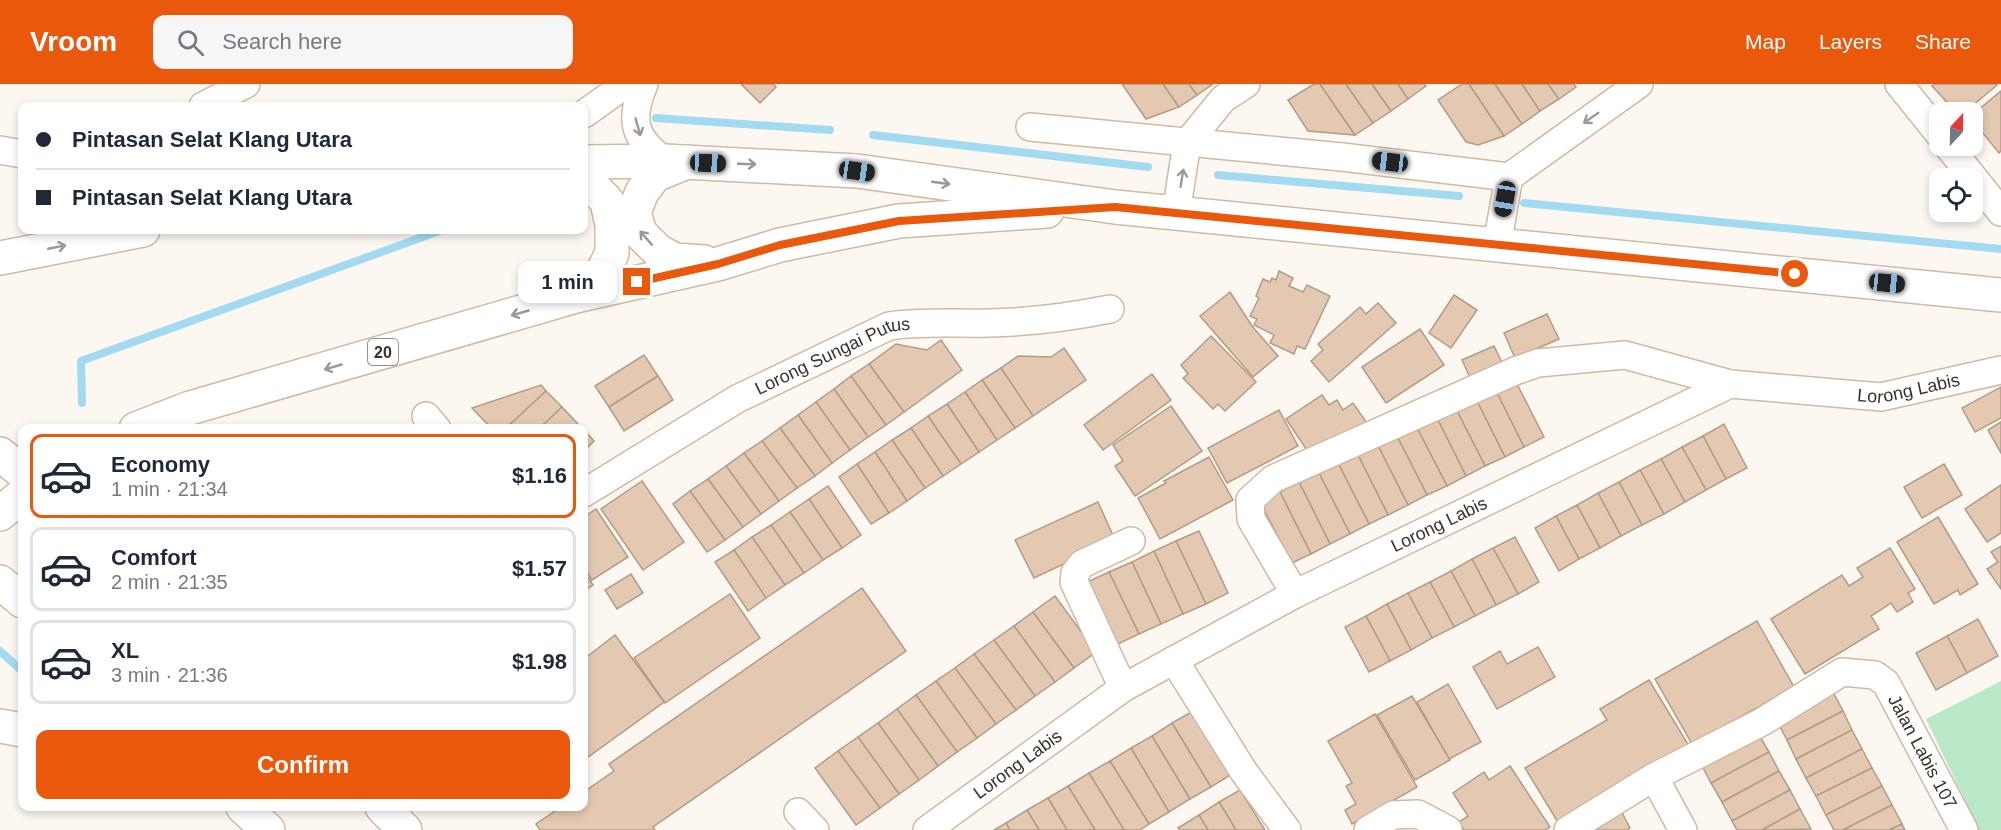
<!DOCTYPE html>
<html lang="en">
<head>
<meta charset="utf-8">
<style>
	body { margin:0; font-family:Helvetica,sans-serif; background:#f6f6f7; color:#1f2937; height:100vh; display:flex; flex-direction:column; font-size:22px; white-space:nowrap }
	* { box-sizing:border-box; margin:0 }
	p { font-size:20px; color:#747a83 }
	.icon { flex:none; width:33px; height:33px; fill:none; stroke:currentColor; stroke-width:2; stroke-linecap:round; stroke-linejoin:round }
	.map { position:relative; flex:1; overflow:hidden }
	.details { position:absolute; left:18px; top:340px; width:570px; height:387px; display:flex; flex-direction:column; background:#fff; border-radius:12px; box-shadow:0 3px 9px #0003 }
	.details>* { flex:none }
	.hud { position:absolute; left:18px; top:18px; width:570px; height:132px; border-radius:12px; box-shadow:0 3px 9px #0003; display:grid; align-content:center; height:132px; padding:0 18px; background:#fff }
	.needle { width:39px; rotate:22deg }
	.buttons { position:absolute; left:1929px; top:18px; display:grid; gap:12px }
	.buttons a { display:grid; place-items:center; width:54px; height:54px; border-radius:12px; background:#fff; box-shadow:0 3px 9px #0003; font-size:30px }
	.end { position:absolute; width:27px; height:27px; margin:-14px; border:8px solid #ea580c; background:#fff; box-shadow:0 0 0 3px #fff }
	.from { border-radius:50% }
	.bubble { position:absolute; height:42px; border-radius:12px; background:#fff; box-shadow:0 3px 9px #0003; font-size:20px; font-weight:800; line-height:42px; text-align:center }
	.car { position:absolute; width:18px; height:36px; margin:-18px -9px; border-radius:8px; box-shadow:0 0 4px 2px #0007; background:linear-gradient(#222 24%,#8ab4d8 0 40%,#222 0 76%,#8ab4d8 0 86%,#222 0) }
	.hud b { display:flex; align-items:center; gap:21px; height:57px; font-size:22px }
	.hud b+b { border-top:2px solid #e0e1e3 }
	.hud i { width:15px; height:15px; background:#1f2937 }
	ul { padding:10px 0 0; list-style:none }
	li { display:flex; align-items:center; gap:18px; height:84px; margin:0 12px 9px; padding:0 6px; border:3px solid #e0e1e3; border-radius:12px }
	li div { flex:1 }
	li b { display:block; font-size:22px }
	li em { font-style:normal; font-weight:800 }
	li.current { border-color:#ea580c }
	li>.icon { width:54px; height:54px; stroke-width:1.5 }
	.primary-button { display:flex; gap:12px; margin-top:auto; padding:12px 18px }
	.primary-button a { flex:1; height:69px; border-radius:12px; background:#ea580c; color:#fff; font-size:24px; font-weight:800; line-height:69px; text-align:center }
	header { display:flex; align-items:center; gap:36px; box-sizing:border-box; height:84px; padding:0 30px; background:#ea580c; color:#fff }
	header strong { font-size:28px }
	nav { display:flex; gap:33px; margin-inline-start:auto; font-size:21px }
	.search { width:420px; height:54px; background:#f6f6f7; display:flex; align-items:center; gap:15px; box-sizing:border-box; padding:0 21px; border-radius:12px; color:#747a83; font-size:22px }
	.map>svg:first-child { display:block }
</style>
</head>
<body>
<header>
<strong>Vroom</strong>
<div class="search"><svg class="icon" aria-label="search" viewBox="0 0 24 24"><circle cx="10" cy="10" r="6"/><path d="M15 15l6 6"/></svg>Search here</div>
<nav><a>Map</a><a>Layers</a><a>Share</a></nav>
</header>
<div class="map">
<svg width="2001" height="746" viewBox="0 0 2001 746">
	<rect width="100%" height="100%" fill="#fdf7f2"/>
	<polygon fill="#bae9c9" points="2001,597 2001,746 1979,746 1926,635"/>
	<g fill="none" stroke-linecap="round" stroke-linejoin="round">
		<g stroke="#a2dbf1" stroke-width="8">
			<polyline points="656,34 830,46"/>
			<polyline points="873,51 1148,83"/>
			<polyline points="1218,91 1459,112"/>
			<polyline points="1524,119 2001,165"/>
			<polyline points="82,319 81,277 442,146"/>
			<polyline points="0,567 22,587"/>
		</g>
	</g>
	<g fill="#e3c9b1" stroke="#b39b84" stroke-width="1.5">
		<polygon points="741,0 773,0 776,3 760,19"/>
		<polygon points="1122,0 1163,0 1179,23 1146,35"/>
		<polygon points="1163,0 1189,0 1197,11 1179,23"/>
		<polygon points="1189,0 1213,0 1197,11"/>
		<polygon points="1314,0 1320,0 1355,51 1308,47 1288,16"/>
		<polygon points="1320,0 1346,0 1373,39 1355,51"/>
		<polygon points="1346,0 1372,0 1391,27 1373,39"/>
		<polygon points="1372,0 1398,0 1408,15 1391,27"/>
		<polygon points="1398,0 1424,0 1426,2 1408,15"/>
		<polygon points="1462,0 1469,0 1504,52 1478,61 1466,58 1438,16"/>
		<polygon points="1469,0 1495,0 1522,40 1504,52"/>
		<polygon points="1495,0 1522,0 1540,27 1522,40"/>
		<polygon points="1522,0 1548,0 1559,15 1540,27"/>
		<polygon points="1548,0 1574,0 1576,3 1559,15"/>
		<polygon points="1934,0 1996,0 1997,1 1965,28 1956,28 1932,2"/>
		<polygon points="2001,7 2001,67 1999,69 1982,48 1972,56 1972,31"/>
		<polygon points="1279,187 1293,194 1289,202 1303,208 1307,201 1330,212 1305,265 1297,262 1294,270 1270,259 1274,251 1254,241 1257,235 1250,232 1259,214 1256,212 1263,195 1270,198 1272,194 1276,196"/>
		<polygon points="1230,208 1252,242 1278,272 1253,293 1200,232"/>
		<polygon points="1454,211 1477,226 1451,264 1429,249"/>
		<polygon points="1378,219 1396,239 1329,298 1311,277 1323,266 1318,260 1360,223 1366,230"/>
		<polygon points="1547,230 1559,255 1515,274 1504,249"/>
		<polygon points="1420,245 1444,281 1386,319 1362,283"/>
		<polygon points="1211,252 1256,298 1225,327 1218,320 1213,325 1183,294 1188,290 1181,281"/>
		<polygon points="941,256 962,286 904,328 869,280 896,260 927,266"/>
		<polygon points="1494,262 1504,283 1472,298 1462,276"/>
		<polygon points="1064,264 1086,296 1033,332 1001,284 1018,272 1051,273"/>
		<polygon points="644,271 658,292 609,323 595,302"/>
		<polygon points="869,280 904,328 886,341 851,292"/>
		<polygon points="1001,284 1033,332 1015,344 982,296"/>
		<polygon points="1152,290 1171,316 1103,366 1084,341"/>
		<polygon points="658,292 673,316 624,347 609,323"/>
		<polygon points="851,292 886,341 868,353 834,305"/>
		<polygon points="1513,292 1544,353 1524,363 1493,301"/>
		<polygon points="982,296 1015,344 997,356 965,308"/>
		<polygon points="541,301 546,307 505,345 492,345 472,324"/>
		<polygon points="1493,301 1524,363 1505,373 1474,311"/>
		<polygon points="2001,303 2001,334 1975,348 1962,324"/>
		<polygon points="834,305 868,353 850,366 816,318"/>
		<polygon points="546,307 562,323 539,345 505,345"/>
		<polygon points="965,308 997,356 979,368 947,320"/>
		<polygon points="1322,311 1329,321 1337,316 1343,326 1353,319 1367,339 1313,375 1286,335"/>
		<polygon points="1474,311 1505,373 1485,382 1454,321"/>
		<polygon points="816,318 850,366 832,379 798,331"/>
		<polygon points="947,320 979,368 961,380 928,332"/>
		<polygon points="1454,321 1485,382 1466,392 1435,330"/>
		<polygon points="1171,322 1202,367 1135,412 1115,382 1123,377 1113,361"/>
		<polygon points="562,323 578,340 573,345 539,345"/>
		<polygon points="1279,326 1298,362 1227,399 1208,364"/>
		<polygon points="1435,330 1466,392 1447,402 1415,340"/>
		<polygon points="798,331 832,379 815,392 780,344"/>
		<polygon points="928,332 961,380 943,392 911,344"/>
		<polygon points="2001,338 2001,369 1988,346"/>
		<polygon points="1415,340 1447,402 1427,411 1396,350"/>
		<polygon points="1724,340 1747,384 1726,395 1703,352"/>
		<polygon points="780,344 815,392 797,404 762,357"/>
		<polygon points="911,344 943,392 925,404 892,356"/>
		<polygon points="584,346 594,357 584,367"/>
		<polygon points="1396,350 1427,411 1408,421 1377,360"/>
		<polygon points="1703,352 1726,395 1706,406 1682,363"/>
		<polygon points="892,356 925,404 907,417 875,368"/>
		<polygon points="762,357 797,404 779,417 744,369"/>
		<polygon points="1377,360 1408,421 1388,431 1357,369"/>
		<polygon points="1682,363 1706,406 1685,418 1661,375"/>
		<polygon points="875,368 907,417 889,429 857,380"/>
		<polygon points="744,369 779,417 761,430 726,382"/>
		<polygon points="1357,369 1388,431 1369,440 1338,379"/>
		<polygon points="1209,373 1233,416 1160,455 1138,414 1166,399 1164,397"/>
		<polygon points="1661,375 1685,418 1664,430 1640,386"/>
		<polygon points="1338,379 1369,440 1350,450 1319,389"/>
		<polygon points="857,380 889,429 871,440 839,393"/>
		<polygon points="1944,380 1962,411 1922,434 1904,403"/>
		<polygon points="726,382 761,430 743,443 708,395"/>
		<polygon points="1640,386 1664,430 1642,441 1619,398"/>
		<polygon points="1319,389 1350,450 1330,460 1299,398"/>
		<polygon points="708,395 743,443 725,456 690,407"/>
		<polygon points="642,397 684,458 643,486 601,425"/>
		<polygon points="1299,398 1330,460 1311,470 1280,408"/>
		<polygon points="1619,398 1642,441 1621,452 1598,409"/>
		<polygon points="2001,401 2001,449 1987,458 1965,425"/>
		<polygon points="828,402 861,451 842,464 809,415"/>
		<polygon points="690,407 725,456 707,468 673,420"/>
		<polygon points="1280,408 1311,470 1292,479 1260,418"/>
		<polygon points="1598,409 1621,452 1600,464 1577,421"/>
		<polygon points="809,415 842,464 823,476 790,428"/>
		<polygon points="1098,418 1115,456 1034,494 1015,456"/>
		<polygon points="1577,421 1600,464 1579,475 1556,432"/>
		<polygon points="596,425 628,473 592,496 584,483 584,433"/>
		<polygon points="790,428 823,476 804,489 771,441"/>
		<polygon points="1556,432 1579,475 1559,487 1535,444"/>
		<polygon points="1938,433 1978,500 1960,511 1958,506 1934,520 1897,458"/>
		<polygon points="771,441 804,489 785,501 752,453"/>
		<polygon points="1199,447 1228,509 1206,520 1176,457"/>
		<polygon points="752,453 785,501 766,514 734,466"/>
		<polygon points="1515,453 1539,498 1518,510 1493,464"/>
		<polygon points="1176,457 1206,520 1183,530 1154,467"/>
		<polygon points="2001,462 2001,505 1987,485 1998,478 1991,468"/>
		<polygon points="1493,464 1518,510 1496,521 1472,475"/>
		<polygon points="1890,464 1915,505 1908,509 1913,518 1897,528 1891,519 1871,532 1879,545 1805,590 1771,535 1842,491 1849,502 1863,493 1857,484"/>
		<polygon points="734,466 766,514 748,527 715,478"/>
		<polygon points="1154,467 1183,530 1161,540 1132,478"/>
		<polygon points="1472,475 1496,521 1475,532 1451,487"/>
		<polygon points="1132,478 1161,540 1139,550 1109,488"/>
		<polygon points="584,487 593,501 584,507"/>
		<polygon points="1451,487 1475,532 1454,543 1430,498"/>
		<polygon points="1109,488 1139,550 1116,561 1087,498"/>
		<polygon points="631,490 643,509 617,525 605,506"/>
		<polygon points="1430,498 1454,543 1432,554 1408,509"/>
		<polygon points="862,504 906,567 653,743 655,746 540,746 536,740 561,723 584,723 584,708 614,687 609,680"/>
		<polygon points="1408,509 1432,554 1411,566 1387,520"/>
		<polygon points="730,510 760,554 665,619 634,574"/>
		<polygon points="1055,512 1096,568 1074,584 1033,528"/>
		<polygon points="1387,520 1411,566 1390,577 1366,532"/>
		<polygon points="1033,528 1074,584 1055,598 1014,542"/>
		<polygon points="1366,532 1390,577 1369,588 1345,543"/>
		<polygon points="1978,535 1998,572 1967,589 1947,552"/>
		<polygon points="1757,537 1794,603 1692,660 1655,595"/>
		<polygon points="1014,542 1055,598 1035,612 994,556"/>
		<polygon points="615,551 664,618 584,676 584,575"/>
		<polygon points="1947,552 1967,589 1936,606 1916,569"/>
		<polygon points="994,556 1035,612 1016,626 974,570"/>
		<polygon points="1538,563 1555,593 1497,625 1473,583 1500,567 1507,580"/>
		<polygon points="974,570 1016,626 996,640 955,584"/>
		<polygon points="955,584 996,640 977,654 936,597"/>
		<polygon points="1649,596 1689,662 1559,740 1525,684 1607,636 1600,625"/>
		<polygon points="936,597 977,654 957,668 916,611"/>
		<polygon points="1448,600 1481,658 1449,675 1417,618"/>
		<polygon points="1833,608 1843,627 1787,656 1777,637"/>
		<polygon points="916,611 957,668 938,682 897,625"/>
		<polygon points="1412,612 1450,676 1415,696 1377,631"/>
		<polygon points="897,625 938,682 919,696 878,639"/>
		<polygon points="1193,627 1232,690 1211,703 1172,639"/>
		<polygon points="1843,627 1852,646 1796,675 1787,656"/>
		<polygon points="1375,630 1417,703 1352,740 1345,726 1356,720 1346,702 1352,699 1328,657"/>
		<polygon points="878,639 919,696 899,710 858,653"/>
		<polygon points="1172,639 1211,703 1190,715 1152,652"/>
		<polygon points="1852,646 1862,665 1806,694 1796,675"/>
		<polygon points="1758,649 1769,668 1711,699 1701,680"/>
		<polygon points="1152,652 1190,715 1169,728 1131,664"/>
		<polygon points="858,653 899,710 880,724 838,667"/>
		<polygon points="1131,664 1169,728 1149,740 1110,677"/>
		<polygon points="1862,665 1872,684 1816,712 1806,694"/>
		<polygon points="838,667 880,724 856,741 815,684"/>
		<polygon points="1769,668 1779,687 1722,718 1711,699"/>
		<polygon points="1110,677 1149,740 1140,746 1124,746 1089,689"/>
		<polygon points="1510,682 1550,743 1545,746 1464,746 1459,738 1468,732 1453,709 1484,688 1489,696"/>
		<polygon points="1872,684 1882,702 1826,731 1816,712"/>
		<polygon points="1779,687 1790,706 1732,737 1722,718"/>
		<polygon points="1089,689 1124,746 1095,746 1068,702"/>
		<polygon points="1068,702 1095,746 1067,746 1048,714"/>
		<polygon points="1882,702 1892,721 1843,746 1834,746 1826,731"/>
		<polygon points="1240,706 1265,746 1236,746 1219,718"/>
		<polygon points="1790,706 1800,725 1762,746 1737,746 1732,737"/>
		<polygon points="1048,714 1067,746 1039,746 1027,726"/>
		<polygon points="1219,718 1236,746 1208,746 1199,731"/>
		<polygon points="1892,721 1902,740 1889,746 1843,746"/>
		<polygon points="1620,725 1630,744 1627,746 1580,746"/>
		<polygon points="1800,725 1811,745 1762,746"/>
		<polygon points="1027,726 1039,746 1010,746 1006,739"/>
		<polygon points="1199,731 1208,746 1180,746 1178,744"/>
		<polygon points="1006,739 1010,746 994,746"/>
		<polygon points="1902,740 1905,746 1889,746"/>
	</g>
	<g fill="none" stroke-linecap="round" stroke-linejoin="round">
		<g stroke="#d2b9a1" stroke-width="30">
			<g id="minor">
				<path d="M644,0C629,36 633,54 665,77"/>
				<polyline points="1899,0 1940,51"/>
				<polyline points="203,22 246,0"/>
				<polyline points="584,30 626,0"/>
				<polyline points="1030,43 1342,73 1509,93"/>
				<polyline points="1948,62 2001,128"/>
				<polyline points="0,66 22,70"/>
				<polyline points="1176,129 1187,59 1223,15 1246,0"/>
				<polyline points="1497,161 1509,93 1639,0"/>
				<polyline points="426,332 437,345"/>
				<path id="s1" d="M584,409L737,315L889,242C923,237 956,240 990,239C1031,238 1070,233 1110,225"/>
				<polyline points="1295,510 1251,435 1250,416 1273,395 1515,287 1538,279 1625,271 1730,300"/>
				<polyline points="1174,576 1244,688 1287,746"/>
				<polyline points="1123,604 1074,498 1075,489 1082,480 1131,457"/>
				<polyline points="1654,693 1683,746"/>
				<polyline points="798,728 815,746"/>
				<path id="s2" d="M927,746L1123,604L1295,510L1730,300L1881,313L2001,286"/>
				<polyline points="1368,746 1393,731 1418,730 1448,746"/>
				<path id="s3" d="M1568,746L1654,693L1762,638L1842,588L1875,591L1886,599L1964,746"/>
			</g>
		</g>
		<g stroke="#d2b9a1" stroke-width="36">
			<g id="highway">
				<polyline points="584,78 665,77 857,87 1115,123 2001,211"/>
				<polyline points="687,78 655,91 642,108 634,128 640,149 658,167 675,176 704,178"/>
				<polyline points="0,174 143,146"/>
				<polyline points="576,212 599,195 612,169 612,142 607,117 592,102 584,97"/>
				<polyline points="136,345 190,324 576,212 718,180 780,161 899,137 1047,127"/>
				<polyline points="0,370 22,388"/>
				<polyline points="0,430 22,411"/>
				<polyline points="0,498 22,517"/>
				<polyline points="0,642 22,646"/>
				<polyline points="243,723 268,746"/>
				<polyline points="382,723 405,746"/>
			</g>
		</g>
		<use href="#minor" stroke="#fff" stroke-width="27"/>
		<use href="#highway" stroke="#fff" stroke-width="33"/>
	</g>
	<defs><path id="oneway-shaft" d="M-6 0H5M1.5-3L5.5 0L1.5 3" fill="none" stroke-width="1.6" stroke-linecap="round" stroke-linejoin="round" transform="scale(1.5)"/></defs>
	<g stroke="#9d9894">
		<use href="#oneway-shaft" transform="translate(1591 34) rotate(145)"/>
		<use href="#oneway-shaft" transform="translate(638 43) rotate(74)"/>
		<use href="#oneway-shaft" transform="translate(747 80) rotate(2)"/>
		<use href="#oneway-shaft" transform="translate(1182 94) rotate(-81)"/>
		<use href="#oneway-shaft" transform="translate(941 99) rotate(8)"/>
		<use href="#oneway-shaft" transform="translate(646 154) rotate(-131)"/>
		<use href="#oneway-shaft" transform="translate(57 163) rotate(-11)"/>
		<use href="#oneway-shaft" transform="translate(520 229) rotate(164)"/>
		<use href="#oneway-shaft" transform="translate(333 283) rotate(164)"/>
	</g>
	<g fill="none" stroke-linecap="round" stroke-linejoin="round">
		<polyline stroke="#ea580c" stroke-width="8" points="637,198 718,180 780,161 899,137 1115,123 1795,190"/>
	</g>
	<g text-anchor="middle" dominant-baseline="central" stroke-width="4.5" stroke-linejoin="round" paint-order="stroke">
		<rect fill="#fff" stroke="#766f68" stroke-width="1.5" x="368" y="255" width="30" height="26" rx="4.5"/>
		<g font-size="16" font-weight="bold" fill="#3b3128">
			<text x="383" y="268">20</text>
		</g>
		<g font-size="18" fill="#3b3128" stroke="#fff">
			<text stroke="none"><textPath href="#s1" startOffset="285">Lorong Sungai Putus</textPath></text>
			<text stroke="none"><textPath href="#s2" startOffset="1101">Lorong Labis</textPath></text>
			<text stroke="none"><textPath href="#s2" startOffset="598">Lorong Labis</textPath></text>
			<text stroke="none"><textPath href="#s3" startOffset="441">Jalan Labis 107</textPath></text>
			<text stroke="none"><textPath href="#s2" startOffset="112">Lorong Labis</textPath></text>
		</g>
	</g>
</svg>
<div class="buttons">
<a><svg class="needle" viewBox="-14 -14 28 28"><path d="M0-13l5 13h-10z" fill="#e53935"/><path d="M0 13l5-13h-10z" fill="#747a83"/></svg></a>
<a><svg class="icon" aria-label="locate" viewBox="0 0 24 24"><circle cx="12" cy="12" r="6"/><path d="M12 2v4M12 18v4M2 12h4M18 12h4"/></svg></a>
</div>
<i class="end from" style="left:1795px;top:190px"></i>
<i class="end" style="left:637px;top:198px"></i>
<div class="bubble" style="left:518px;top:177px;width:99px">1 min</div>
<i class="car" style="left:1390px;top:78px;rotate:277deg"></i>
<i class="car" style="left:708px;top:79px;rotate:92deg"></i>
<i class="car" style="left:857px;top:87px;rotate:98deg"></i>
<i class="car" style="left:1505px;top:115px;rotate:190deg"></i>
<i class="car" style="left:1887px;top:199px;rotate:96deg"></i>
<div class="hud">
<b><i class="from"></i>Pintasan Selat Klang Utara</b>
<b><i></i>Pintasan Selat Klang Utara</b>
</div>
<section class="details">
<ul>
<li class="current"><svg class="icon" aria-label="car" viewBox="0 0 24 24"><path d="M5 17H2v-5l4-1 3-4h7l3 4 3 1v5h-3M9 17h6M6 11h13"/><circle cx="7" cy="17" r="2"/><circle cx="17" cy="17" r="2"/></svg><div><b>Economy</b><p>1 min · 21:34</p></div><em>$1.16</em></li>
<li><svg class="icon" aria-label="car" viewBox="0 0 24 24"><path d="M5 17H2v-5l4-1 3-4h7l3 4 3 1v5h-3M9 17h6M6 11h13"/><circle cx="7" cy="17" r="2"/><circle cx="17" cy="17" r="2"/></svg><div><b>Comfort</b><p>2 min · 21:35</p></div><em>$1.57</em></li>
<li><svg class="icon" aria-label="car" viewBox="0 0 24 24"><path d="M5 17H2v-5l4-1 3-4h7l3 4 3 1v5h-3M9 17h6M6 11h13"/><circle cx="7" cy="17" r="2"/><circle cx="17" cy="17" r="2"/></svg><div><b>XL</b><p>3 min · 21:36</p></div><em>$1.98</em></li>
</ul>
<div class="primary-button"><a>Confirm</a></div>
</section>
</div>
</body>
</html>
